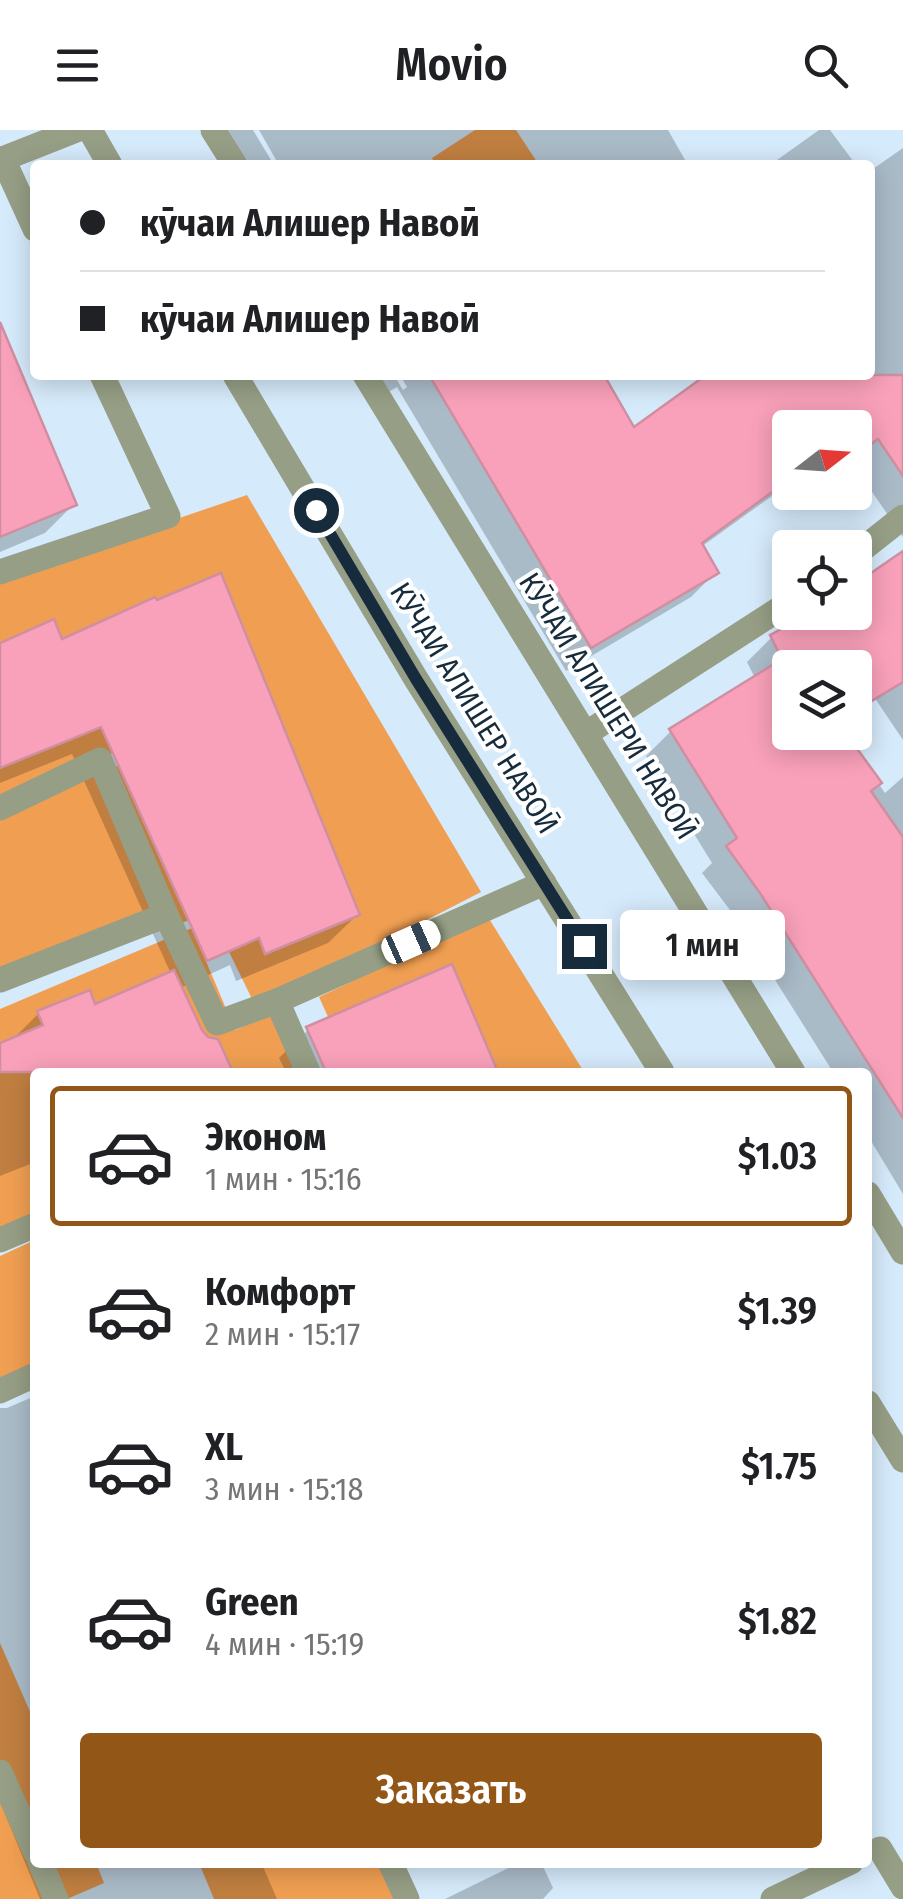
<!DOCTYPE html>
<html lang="ru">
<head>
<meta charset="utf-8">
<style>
	body { margin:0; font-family:"Fira Sans Condensed",sans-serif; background:#f6f6f6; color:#202124; height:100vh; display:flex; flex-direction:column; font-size:38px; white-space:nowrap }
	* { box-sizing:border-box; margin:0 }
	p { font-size:32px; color:#757577 }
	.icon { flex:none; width:55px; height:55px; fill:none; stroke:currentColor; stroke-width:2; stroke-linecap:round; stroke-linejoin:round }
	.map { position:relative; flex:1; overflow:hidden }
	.details { position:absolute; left:30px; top:938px; width:842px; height:800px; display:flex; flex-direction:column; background:#fff; border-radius:10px; box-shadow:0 5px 25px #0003 }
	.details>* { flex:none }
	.guide { position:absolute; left:30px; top:30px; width:845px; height:220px; border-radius:10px; box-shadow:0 5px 25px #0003; display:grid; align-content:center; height:220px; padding:0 50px; background:#fff }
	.needle { width:65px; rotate:73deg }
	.tools { position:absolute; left:772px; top:280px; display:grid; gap:20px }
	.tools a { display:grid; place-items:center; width:100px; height:100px; border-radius:10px; background:#fff; box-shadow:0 5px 25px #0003; font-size:50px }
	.end { position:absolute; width:45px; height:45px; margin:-22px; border:12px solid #162c3c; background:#fff; box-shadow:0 0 0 5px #fff }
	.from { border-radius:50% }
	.bubble { position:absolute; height:70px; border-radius:10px; background:#fff; box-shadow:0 5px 25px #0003; font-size:32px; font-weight:600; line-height:70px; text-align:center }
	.car { position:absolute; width:30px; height:60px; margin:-30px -15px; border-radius:12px; box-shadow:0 0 8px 2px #0007; background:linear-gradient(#fff 24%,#345 0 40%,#fff 0 76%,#345 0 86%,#fff 0) }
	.guide b { display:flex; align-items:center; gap:35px; height:95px; font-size:38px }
	.guide b+b { border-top:2px solid #e0e0e0 }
	.guide i { width:25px; height:25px; background:#202124 }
	ul { padding:18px 0 0; list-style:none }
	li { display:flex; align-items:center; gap:30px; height:140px; margin:0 20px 15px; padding:0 30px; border:5px solid transparent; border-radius:10px }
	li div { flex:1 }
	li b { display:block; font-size:38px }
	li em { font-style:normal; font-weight:600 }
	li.current { border-color:#925616 }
	li>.icon { width:90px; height:90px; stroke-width:1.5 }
	.cta { display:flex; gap:20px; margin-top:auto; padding:20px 50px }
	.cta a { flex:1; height:115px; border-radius:10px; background:#925616; color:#fff; font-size:40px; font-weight:600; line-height:115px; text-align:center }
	header { display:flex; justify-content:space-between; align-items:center; height:130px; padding:0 50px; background:#fff; font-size:45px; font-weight:600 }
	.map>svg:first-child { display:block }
</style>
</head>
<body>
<header><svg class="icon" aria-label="menu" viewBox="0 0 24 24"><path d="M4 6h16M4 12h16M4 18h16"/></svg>Movio<svg class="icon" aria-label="search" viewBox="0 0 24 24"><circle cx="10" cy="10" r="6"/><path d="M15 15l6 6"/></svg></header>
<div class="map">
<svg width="903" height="1769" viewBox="0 0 903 1769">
	<rect width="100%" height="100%" fill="#d5eafb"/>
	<g fill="#f09f52">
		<polygon points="475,0 516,0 539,35 436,35 432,28"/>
		<polygon points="247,365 481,762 293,859 252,869 212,787 139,613 0,666 0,449"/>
		<polygon points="132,630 195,788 0,860 0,684"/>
		<polygon points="488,787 584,942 353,942 319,867"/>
		<polygon points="192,798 235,900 292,876 320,942 35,942 35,1094 0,1109 0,879"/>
		<polygon points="35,1110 35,1239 0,1254 0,1126"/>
		<polygon points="0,1513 35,1593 35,1732 96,1733 104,1753 67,1769 0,1769"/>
		<polygon points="199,1733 381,1733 396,1769 214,1769"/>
	</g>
	<g fill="#0003">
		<polygon points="218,0 253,0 274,35 238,35"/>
		<polygon points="259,0 668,0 688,35 279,35"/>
		<polygon points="819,0 830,0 856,35 770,35"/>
		<polygon points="903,18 903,407 855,337 855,298 790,298 790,353 701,417 716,442 691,467 566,541 397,257 373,271 358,245 394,245 403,260 407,257 400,245 601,245 633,301 710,245 870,245 870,41"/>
		<polygon points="0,196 74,374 45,403 0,422"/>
		<polygon points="903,424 903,610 860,546 855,549 855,538 790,538 790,602 842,602 885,663 903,647 903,1064 868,1006 868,942 833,942 736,788 702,743 712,733 646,626 671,601 755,548 747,532 772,507 855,482 855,457"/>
		<polygon points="60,512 357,785 328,813 236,851 230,835 180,858 200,901 227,936 220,942 35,942 35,1032 0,1046 0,916 13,909 39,883 94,877 171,844 72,624 0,653 0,515"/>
		<polygon points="450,837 496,942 286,942 279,928 308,900"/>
		<polygon points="35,1266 35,1732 261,1732 277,1769 40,1769 0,1672 0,1278 7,1278"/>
		<polygon points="521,1732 541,1732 553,1758 543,1769 445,1769"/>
	</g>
	<g fill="#f9a1ba" stroke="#d08fa1" stroke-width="2.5">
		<polygon points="0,192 77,375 0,407"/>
		<polygon points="429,245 604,245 634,297 706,245 903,245 903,346 878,309 855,326 855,298 790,298 790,349 702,413 719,443 591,518"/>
		<polygon points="903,421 903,552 855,581 855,538 790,538 790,602 845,602 882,653 871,661 903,707 903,988 760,763 726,716 737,708 669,599 782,529 770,505 814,482 855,482 855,454"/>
		<polygon points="221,443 360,785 265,824 259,808 207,831 101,597 0,638 0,513 54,489 62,509 155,467 157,470"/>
		<polygon points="452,834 498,942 326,942 306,897"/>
		<polygon points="174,840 202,900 208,907 218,909 233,942 0,942 0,913 43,895 37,881 90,860 95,874"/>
	</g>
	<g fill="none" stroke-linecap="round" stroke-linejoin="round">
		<g stroke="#969e85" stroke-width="25">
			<polyline points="3,29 35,99"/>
			<polyline points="0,30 76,0"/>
			<polyline points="0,442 168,386 102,245"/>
			<polyline points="0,678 100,630 166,785 217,893 277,871 544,753"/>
			<polyline points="0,850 166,785"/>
			<polyline points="277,871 308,942"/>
			<polyline points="0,1110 35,1095"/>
			<polyline points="0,1261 35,1245"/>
			<polyline points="0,1642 35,1721"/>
			<polyline points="880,1719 903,1757"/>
			<polyline points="40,1732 56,1769"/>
			<polyline points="390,1732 407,1769"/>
			<polyline points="773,1769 851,1732"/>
		</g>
		<g stroke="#969e85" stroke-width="25">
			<polyline points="855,425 903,387"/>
			<polyline points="587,603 790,472"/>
		</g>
		<g stroke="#969e85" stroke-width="25">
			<polyline points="90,0 110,35"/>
			<polyline points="213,0 235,35"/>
			<polyline points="235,245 416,549 662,942"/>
			<polyline points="365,245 793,942"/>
			<polyline points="868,1064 903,1122"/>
			<polyline points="868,1273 903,1330"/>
		</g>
	</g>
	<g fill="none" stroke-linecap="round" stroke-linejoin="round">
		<polyline stroke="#162c3c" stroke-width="12" points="316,380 416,549 584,816"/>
	</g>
	<g text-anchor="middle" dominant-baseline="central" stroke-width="8" stroke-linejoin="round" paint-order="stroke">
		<g font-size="30" fill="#162c3c" stroke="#fff">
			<text transform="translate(608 576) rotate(58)">КӮЧАИ АЛИШЕРИ НАВОӢ</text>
			<text transform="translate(474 578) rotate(58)">КӮЧАИ АЛИШЕР НАВОӢ</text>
		</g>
	</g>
</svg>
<div class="tools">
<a><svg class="needle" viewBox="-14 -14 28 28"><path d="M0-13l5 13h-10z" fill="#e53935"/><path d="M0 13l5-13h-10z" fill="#757577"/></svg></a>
<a><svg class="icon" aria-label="locate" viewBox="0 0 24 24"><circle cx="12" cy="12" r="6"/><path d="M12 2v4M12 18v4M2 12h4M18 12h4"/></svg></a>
<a><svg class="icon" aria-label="layers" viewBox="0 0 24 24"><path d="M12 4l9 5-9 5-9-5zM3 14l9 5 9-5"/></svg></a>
</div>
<i class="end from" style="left:316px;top:380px"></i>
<i class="end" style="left:584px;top:816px"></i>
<div class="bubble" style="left:620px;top:780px;width:165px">1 мин</div>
<i class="car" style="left:411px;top:812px;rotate:66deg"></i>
<div class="guide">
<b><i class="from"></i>кӯчаи Алишер Навоӣ</b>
<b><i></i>кӯчаи Алишер Навоӣ</b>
</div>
<section class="details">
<ul>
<li class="current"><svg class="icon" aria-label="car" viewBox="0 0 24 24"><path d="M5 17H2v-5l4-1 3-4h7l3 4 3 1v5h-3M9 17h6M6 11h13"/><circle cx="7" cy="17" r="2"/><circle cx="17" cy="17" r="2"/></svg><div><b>Эконом</b><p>1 мин · 15:16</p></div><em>$1.03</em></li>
<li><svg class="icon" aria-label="car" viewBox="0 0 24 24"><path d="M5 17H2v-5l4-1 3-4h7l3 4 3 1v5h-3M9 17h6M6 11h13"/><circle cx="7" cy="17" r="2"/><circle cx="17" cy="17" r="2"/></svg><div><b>Комфорт</b><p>2 мин · 15:17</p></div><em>$1.39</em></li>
<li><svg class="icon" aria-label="car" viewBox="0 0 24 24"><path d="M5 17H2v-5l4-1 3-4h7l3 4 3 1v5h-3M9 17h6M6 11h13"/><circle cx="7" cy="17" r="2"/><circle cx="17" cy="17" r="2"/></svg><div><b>XL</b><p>3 мин · 15:18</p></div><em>$1.75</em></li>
<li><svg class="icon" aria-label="car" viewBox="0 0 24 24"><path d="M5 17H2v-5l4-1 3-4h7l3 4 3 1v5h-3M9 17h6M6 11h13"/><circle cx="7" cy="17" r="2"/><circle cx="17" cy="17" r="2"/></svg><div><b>Green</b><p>4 мин · 15:19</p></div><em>$1.82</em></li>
</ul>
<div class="cta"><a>Заказать</a></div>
</section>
</div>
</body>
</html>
